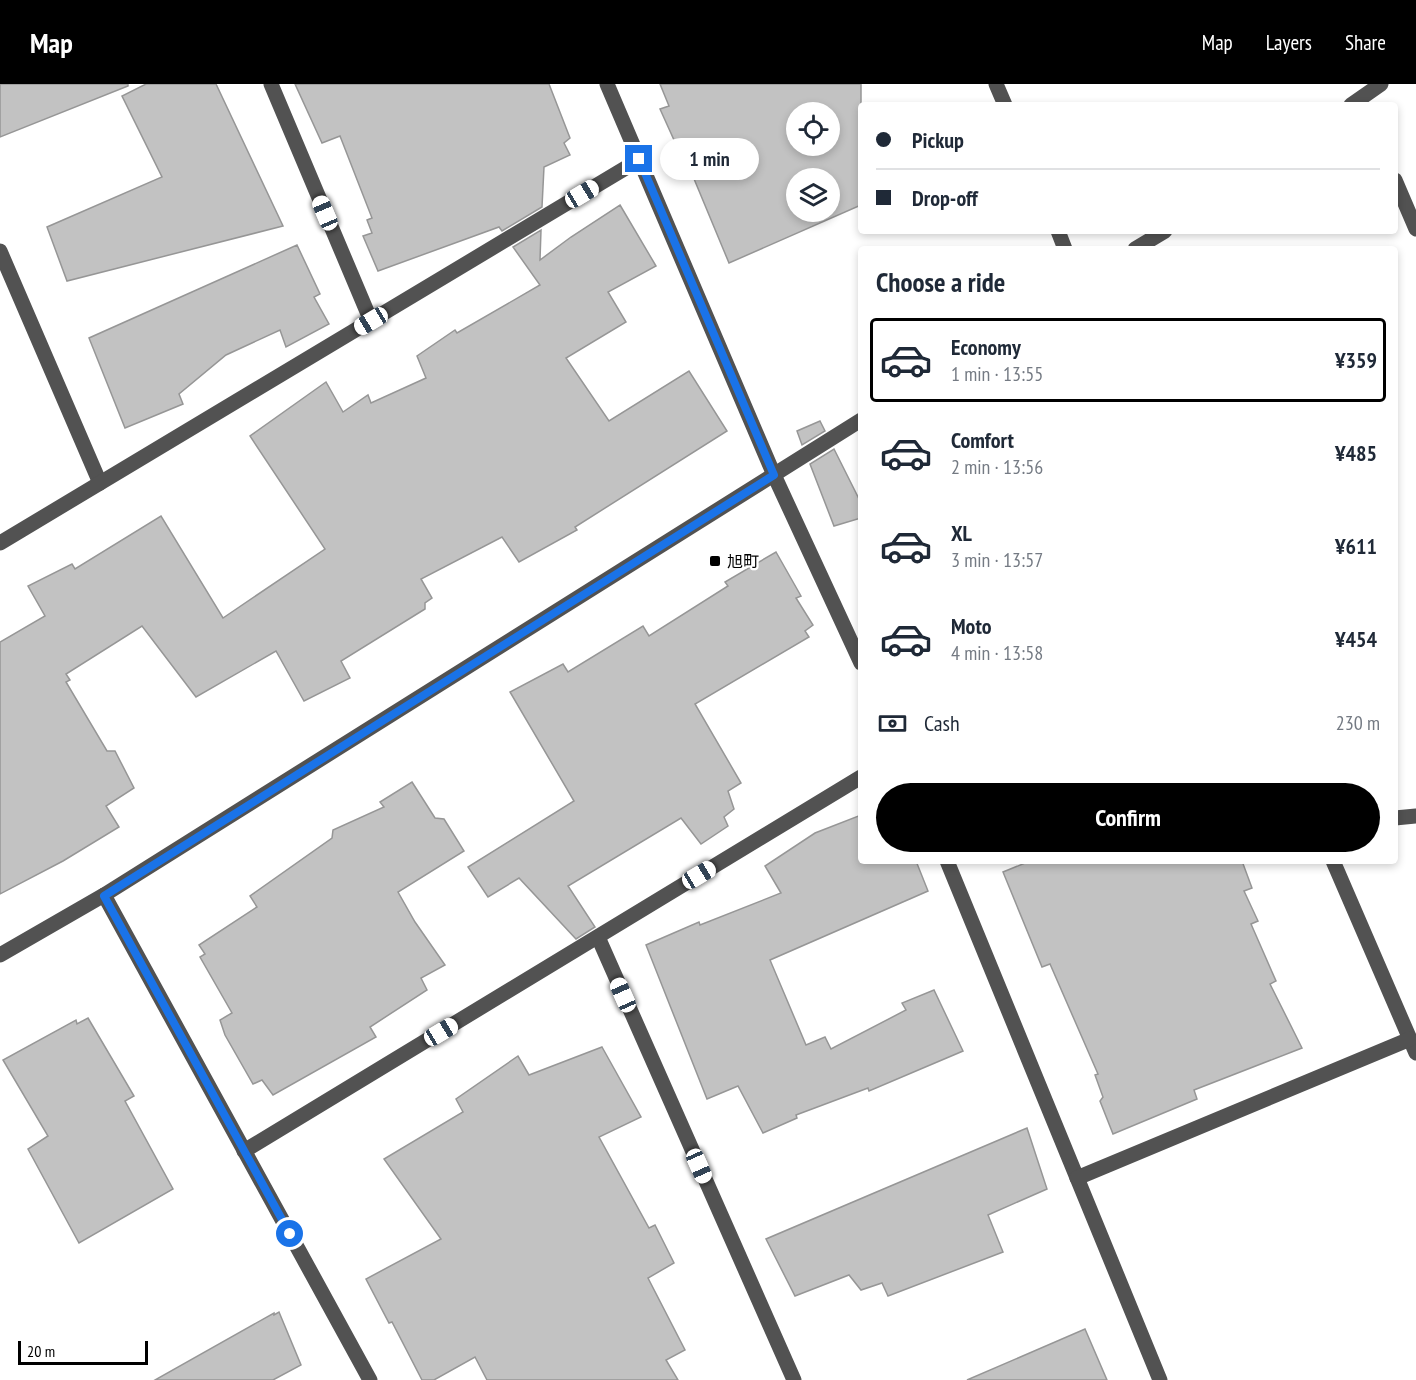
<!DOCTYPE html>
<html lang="en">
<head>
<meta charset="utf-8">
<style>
	body { margin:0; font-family:"PT Sans Narrow","Noto Sans JP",sans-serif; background:#f2f2f3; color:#1f2937; height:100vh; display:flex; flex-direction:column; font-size:22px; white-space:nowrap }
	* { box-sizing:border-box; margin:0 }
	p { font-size:20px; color:#747a83 }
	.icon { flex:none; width:33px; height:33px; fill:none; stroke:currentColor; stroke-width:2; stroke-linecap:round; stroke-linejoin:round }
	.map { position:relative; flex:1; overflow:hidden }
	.sheet { position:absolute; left:858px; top:162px; width:540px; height:618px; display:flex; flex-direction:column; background:#fff; border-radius:6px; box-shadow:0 3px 9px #0003 }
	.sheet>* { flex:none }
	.top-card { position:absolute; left:858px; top:18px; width:540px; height:132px; border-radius:6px; box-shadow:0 3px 9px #0003; display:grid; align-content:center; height:132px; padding:0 18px; background:#fff }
	.buttons { position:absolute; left:786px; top:18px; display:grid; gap:12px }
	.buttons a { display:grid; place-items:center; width:54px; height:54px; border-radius:50%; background:#fff; box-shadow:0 3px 9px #0003; font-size:30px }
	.scale { position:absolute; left:18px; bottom:15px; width:130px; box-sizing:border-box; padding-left:6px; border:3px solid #000; border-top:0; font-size:16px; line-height:21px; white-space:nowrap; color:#000; -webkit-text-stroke:4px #fff; paint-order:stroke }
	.end { position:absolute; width:27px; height:27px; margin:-14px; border:8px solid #1a73e8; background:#fff; box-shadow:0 0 0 3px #fff }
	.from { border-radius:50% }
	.bubble { position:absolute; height:42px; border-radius:21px; background:#fff; box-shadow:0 3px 9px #0003; font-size:20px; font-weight:800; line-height:42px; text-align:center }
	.car { position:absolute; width:18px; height:36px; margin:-18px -9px; border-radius:8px; box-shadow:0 0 4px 2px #0007; background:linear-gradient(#fff 24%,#345 0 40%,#fff 0 76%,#345 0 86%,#fff 0) }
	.top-card b { display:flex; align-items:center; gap:21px; height:57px; font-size:22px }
	.top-card b+b { border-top:2px solid #e0e1e3 }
	.top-card i { width:15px; height:15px; background:#1f2937 }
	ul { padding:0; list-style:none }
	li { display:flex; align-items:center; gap:18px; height:84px; margin:0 12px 9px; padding:0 6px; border:3px solid transparent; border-radius:6px }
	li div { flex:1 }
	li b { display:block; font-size:22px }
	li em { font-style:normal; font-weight:800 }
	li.current { border-color:#000 }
	li>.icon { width:54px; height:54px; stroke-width:1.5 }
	h2 { padding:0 18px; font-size:27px; line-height:72px }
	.pay { display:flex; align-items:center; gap:15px; height:66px; padding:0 18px; font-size:22px }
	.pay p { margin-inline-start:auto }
	.action { display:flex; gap:12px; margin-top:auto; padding:12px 18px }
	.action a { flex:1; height:69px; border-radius:36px; background:#000; color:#fff; font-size:24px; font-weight:800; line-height:69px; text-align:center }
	header { display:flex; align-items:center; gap:36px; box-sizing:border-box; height:84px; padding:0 30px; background:#000; color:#fff }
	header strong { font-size:28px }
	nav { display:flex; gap:33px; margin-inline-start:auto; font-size:21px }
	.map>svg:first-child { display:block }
</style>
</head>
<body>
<header>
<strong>Map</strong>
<nav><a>Map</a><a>Layers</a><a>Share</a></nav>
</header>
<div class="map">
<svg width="1416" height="1296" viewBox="0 0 1416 1296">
	<rect width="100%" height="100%" fill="#fff"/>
	<g fill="#c2c2c2" stroke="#969696" stroke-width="1.5" fill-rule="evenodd">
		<polygon points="0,0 128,0 128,2 0,53"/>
		<polygon points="146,0 216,0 283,142 67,197 47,143 162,93 122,12"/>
		<polygon points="295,0 549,0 570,54 564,59 570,71 544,83 542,123 502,147 499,143 378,187 363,152 372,149 367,136 372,134 340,52 322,59"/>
		<path d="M660,0H861V121L729,179L682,66L679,67L660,25L669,22ZM796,28H830V62H796ZM796,94H830V128H796Z"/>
		<polygon points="620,121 656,182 608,208 626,238 566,274 609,337 689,287 727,347 575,443 577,446 519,478 502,453 421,495 432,514 425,519 425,525 341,577 350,594 304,617 276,567 196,613 142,542 66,590 70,596 66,598 107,667 115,667 134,704 106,722 119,743 63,777 0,810 0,558 45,532 28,502 72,480 75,485 161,432 223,534 325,465 250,352 326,298 343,328 368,311 371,319 426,294 417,272 455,246 457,249 540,201 513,163 541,146 540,176 571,153"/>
		<polygon points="297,161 320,210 314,213 329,240 286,263 280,246 226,271 179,310 183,320 125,344 89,254"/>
		<polygon points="820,337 825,347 802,361 797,347"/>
		<polygon points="834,365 861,419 861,434 834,442 810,380"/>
		<polygon points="776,468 801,512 796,514 813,541 805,547 809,553 695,620 741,699 728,707 734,725 724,733 728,742 701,760 681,734 568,802 595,843 576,855 519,794 488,813 468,783 574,717 510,608 563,580 568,588 643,542 649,552 728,502 725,498"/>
		<polygon points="412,698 435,734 444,735 464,767 398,808 415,838 445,881 421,894 427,906 370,943 376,953 273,1011 262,996 253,1000 225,951 220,936 232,929 200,873 205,870 199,861 257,823 250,812 332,754 333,746 384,723 380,718"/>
		<polygon points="861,731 861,777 916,777 928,807 770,876 806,961 825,953 831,965 906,926 902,919 934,906 963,967 869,1007 868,1004 796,1031 797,1034 763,1049 738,1002 707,1015 646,861 699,838 700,841 781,809 765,782 815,749"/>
		<polygon points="1030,777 1242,777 1252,804 1244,807 1258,837 1251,840 1276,897 1270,900 1302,964 1194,1006 1197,1015 1113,1050 1100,1017 1103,1013 1095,991 1098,990 1050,880 1042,883 1003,788"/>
		<polygon points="88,934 134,1012 125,1017 173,1105 79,1159 28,1065 48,1052 3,976 76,936 77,940"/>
		<polygon points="602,963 641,1033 599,1053 649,1144 655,1141 674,1179 648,1194 685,1266 666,1276 678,1296 487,1296 475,1273 434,1296 422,1296 392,1238 389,1239 366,1195 441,1155 384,1075 463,1028 456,1015 518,972 529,991"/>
		<polygon points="1027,1044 1047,1105 988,1131 1003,1168 888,1212 882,1199 861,1206 849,1191 795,1212 766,1155"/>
		<polygon points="279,1228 301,1281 273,1296 155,1296 274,1229 274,1231"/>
		<polygon points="1085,1245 1107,1296 967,1296"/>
	</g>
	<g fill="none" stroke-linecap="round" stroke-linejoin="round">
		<g stroke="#525252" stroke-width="15">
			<polyline points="271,0 371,237"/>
			<polyline points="607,0 774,391 861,579"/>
			<polyline points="996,0 1005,21"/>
			<polyline points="1351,21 1381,0"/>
			<polyline points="1395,96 1416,145"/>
			<polyline points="1058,147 1065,165"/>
			<polyline points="1135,165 1165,147"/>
			<polyline points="0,167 100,399"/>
			<polyline points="0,459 639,76"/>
			<polyline points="1395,734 1416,732"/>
			<polyline points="947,777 1160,1296"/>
			<polyline points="1333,777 1416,969"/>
			<polyline points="104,811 370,1296"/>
			<polyline points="598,853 794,1296"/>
			<polyline points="0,871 104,811 861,336"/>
			<polyline points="244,1067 861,693"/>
			<polyline points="1077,1094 1410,955"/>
		</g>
	</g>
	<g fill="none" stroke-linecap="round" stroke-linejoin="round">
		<polyline stroke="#1a73e8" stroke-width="8" points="290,1150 104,812 774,391 639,75"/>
	</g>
	<rect fill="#000" stroke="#fff" stroke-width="2" x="709" y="471" width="12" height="12" rx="3"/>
	<g text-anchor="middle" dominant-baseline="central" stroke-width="4.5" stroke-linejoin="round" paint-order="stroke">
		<g font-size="16" fill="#000" stroke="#fff" text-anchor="start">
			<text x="727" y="477">旭町</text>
		</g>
	</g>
</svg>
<div class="buttons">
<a><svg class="icon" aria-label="locate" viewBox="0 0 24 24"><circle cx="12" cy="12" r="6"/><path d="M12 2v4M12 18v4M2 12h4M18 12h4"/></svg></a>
<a><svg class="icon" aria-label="layers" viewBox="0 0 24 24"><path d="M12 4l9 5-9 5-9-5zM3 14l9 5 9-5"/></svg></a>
</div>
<div class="scale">20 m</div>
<i class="end from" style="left:290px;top:1150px"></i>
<i class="end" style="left:639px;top:75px"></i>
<div class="bubble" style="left:660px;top:54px;width:99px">1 min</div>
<i class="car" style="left:582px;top:110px;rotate:59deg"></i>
<i class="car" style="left:325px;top:129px;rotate:337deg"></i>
<i class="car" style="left:371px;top:237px;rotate:239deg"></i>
<i class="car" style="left:699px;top:791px;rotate:59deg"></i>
<i class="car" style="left:623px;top:911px;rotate:336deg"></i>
<i class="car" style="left:441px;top:948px;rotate:59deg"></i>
<i class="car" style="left:699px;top:1082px;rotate:156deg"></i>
<div class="top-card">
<b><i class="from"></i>Pickup</b>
<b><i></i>Drop-off</b>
</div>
<section class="sheet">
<h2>Choose a ride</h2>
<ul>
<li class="current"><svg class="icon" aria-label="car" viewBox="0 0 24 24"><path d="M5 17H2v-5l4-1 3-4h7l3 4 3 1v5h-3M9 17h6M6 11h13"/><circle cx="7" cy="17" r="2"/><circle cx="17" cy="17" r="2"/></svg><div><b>Economy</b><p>1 min · 13:55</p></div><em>¥359</em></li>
<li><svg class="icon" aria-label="car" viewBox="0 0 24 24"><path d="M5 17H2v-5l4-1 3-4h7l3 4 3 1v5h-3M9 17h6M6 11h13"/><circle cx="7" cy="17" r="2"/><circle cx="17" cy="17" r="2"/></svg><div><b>Comfort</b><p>2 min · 13:56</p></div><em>¥485</em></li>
<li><svg class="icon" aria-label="car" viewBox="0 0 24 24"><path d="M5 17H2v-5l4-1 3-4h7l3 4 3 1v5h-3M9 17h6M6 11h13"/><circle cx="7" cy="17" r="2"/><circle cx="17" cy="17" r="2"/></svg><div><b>XL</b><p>3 min · 13:57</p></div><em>¥611</em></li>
<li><svg class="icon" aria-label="car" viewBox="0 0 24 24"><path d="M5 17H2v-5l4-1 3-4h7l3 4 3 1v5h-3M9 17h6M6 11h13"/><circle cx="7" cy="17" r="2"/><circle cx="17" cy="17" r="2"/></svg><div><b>Moto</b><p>4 min · 13:58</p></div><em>¥454</em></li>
</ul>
<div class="pay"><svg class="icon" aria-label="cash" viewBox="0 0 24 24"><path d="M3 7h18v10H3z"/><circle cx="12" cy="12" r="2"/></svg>Cash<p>230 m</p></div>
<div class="action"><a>Confirm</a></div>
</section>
</div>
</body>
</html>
